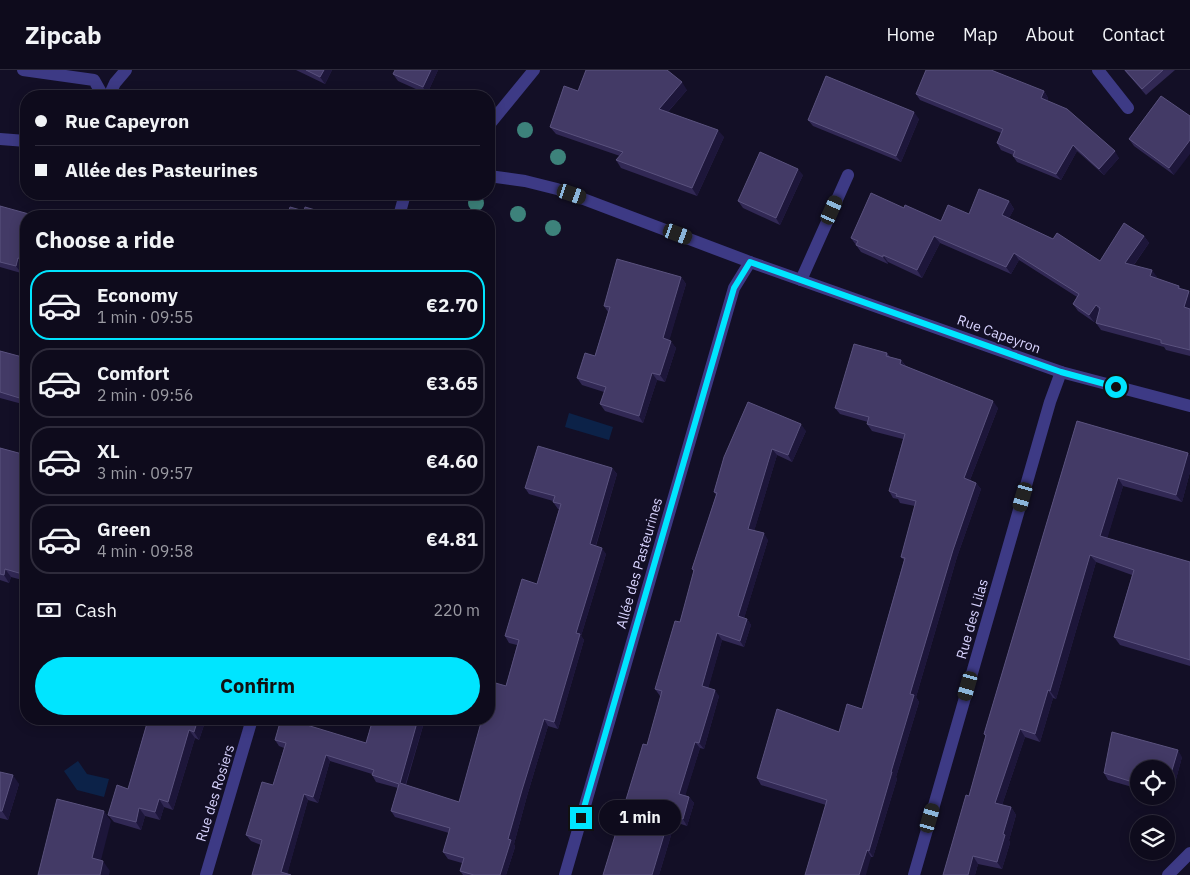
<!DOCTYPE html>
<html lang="en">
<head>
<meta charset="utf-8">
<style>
	body { margin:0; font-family:"IBM Plex Sans",sans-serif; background:#171425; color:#f1f3f6; height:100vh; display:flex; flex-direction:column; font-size:19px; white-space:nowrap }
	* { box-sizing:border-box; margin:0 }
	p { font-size:16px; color:#9b9ba3 }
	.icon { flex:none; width:28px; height:28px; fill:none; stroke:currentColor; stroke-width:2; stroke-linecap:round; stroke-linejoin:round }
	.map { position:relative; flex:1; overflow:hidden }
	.side { position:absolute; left:20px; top:140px; width:475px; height:515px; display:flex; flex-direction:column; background:#0e0b1c; border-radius:20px; box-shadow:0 2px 12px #0003,0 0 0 1px #2e2b3b }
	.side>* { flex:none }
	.top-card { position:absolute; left:20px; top:20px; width:475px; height:110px; border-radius:20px; box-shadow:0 2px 12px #0003,0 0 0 1px #2e2b3b; display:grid; align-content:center; height:110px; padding:0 15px; background:#0e0b1c }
	.tools { position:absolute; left:1130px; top:690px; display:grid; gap:10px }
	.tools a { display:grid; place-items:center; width:45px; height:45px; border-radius:50%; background:#0e0b1c; box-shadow:0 2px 12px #0003,0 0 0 1px #2e2b3b; font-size:25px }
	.end { position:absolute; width:22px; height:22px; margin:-11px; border:6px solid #00e5ff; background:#111; box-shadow:0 0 0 2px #111 }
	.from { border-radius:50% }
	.bubble { position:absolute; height:35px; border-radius:18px; background:#0e0b1c; box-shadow:0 2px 12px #0003,0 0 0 1px #2e2b3b; font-size:16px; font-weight:700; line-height:35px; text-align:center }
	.car { position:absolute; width:15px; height:30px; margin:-15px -8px; border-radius:6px; box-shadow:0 0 4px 1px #0007; background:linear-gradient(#222 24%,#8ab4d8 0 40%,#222 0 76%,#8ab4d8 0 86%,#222 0) }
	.top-card b { display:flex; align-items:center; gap:18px; height:48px; font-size:19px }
	.top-card b+b { border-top:1px solid #2e2b3b }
	.top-card i { width:12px; height:12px; background:#f1f3f6 }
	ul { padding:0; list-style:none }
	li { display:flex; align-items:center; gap:15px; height:70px; margin:0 10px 8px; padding:0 5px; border:2px solid #2e2b3b; border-radius:20px }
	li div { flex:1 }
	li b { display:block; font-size:19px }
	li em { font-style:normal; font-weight:700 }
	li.on { border-color:#00e5ff }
	li>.icon { width:45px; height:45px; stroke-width:1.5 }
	h2 { padding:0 15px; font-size:22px; line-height:60px }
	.pay { display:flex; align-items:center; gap:12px; height:55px; padding:0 15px; font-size:19px }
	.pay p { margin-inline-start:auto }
	.primary-button { display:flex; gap:10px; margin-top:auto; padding:10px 15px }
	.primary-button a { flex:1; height:58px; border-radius:30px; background:#00e5ff; color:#111; font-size:20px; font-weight:700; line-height:58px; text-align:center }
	header { display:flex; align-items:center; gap:30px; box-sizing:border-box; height:70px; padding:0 25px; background:#0e0b1c; border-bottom:1px solid #2e2b3b }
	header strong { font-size:24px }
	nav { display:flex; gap:28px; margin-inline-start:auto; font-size:18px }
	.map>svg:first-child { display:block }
</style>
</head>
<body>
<header>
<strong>Zipcab</strong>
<nav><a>Home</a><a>Map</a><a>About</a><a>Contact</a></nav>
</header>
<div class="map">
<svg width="1190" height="805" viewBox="0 0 1190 805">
	<rect width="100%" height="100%" fill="#130f26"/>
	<g fill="#0c2248">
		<polygon points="569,343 613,357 609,370 565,357"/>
		<polygon points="78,691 87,704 109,709 104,727 77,720 64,701"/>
	</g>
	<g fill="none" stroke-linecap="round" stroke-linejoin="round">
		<g stroke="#3d3a85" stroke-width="12">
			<polyline points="23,0 94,10 103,26"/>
			<polyline points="109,26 115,13 126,0"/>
			<polyline points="801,210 848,105"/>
		</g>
		<g stroke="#3d3a85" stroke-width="12">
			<polyline points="1098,0 1128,38"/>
			<polyline points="489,55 534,0"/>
			<polyline points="399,146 405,124"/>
			<polyline points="206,805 252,649"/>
			<polyline points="565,805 734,218 750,192"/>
			<polyline points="914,805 1050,332 1061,302"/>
			<polyline points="1168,805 1190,783"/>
		</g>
		<g stroke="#3d3a85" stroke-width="12">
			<polyline points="0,69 26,71"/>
			<polyline points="489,106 525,111 557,119 750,192 1061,302 1190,336"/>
		</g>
	</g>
	<g fill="#3d827b">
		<circle cx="525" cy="60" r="8"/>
		<circle cx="558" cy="87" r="8"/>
		<circle cx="476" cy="133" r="8"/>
		<circle cx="518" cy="144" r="8"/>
		<circle cx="553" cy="158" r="8"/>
	</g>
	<g fill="#312854">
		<polygon points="296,0 332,0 325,14"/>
		<polygon points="438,0 427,24 398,11 393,4"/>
		<polygon points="1124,0 1175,0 1146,25"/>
		<polygon points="687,20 668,42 724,67 697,126 621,98 616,90 620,86 556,64 550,57 578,21"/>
		<polygon points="1044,21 1048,28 1047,31 1119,88 1104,105 1077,81 1061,110 1017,92 1013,86 1013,85 1001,80 997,73 1001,63 920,30 916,24"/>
		<polygon points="1161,26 1174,105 1134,76 1129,69"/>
		<polygon points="919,49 901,92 813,56 808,50"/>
		<polygon points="803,105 780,155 743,138 738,131"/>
		<polygon points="1009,131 1014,139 1009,148 1053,169 1100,191 1144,166 1149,173 1134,195 1157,207 1156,208 1179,216 1181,219 1190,223 1190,286 1166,280 1164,277 1101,260 1096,253 1098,247 1094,252 1078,241 1073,234 1077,227 1019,190 1011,204 940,173 922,208 888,192 888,194 861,182 851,168 904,138 941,151 969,144"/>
		<polygon points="0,136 26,146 26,196 23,195 21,203 0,197"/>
		<polygon points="681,207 686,214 669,270 676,278 665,312 657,310 643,353 605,341 600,334 604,322 582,315 577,308 595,286 608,242 604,236"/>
		<polygon points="0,281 26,288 26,335 0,328"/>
		<polygon points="887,283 890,287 901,290 906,296 998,338 970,410 976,413 981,419 957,487 916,627 919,632 896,707 897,709 873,787 871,787 826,735 761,715 757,708 839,662 862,639 904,490 901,487 915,436 900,433 898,429 893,428 889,421 903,369 872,361 867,354 868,352 840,344 835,338"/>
		<polygon points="1077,351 1188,383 1190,386 1190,402 1182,432 1123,416 1107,468 1190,492 1190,596 1120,575 1114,567 1132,505 1096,492 1056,629 1053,628 1040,672 1025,667 1002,735 1011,737 1016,745 1009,770 1010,773 1002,799 978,794 975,805 943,805 969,726 986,667 984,664"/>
		<polygon points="806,361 792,392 777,385 754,461 768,470 744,548 747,549 751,555 744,577 722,570 708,618 719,626 704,679 700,678 685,725 689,727 694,733 687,756 675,752 659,805 661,626 660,626 655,619 680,552 694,502 692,499 716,425 714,422 724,387"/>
		<polygon points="0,378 26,385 26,511 11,507 9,513 0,510"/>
		<polygon points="612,398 617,404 596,476 606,484 581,566 584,570 558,659 548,656 527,726 514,774 515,777 506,805 463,805 460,801 462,793 448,789 443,782 449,763 395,747 391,741 398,718 376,712 372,705 372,704 330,691 318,733 308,730 287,804 252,805 261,775 251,771 246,765 273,715 284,678 279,676 275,670 366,673 373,649 425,649 406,715 459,732 506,616 517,575 509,573 505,566 537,514 559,439 558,439 553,432 553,431 529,424 525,418"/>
		<polygon points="140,649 206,649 199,670 195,668 173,740 164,737 160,750 145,746 141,760 114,752 108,745 128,719 146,656 145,655"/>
		<polygon points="1182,687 1172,724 1166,722 1166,699 1139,699 1139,719 1108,710 1104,703"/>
		<polygon points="0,702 19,714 8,750 0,748"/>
	</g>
	<g fill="#1d163a">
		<polygon points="324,0 332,0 325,14 320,7"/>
		<polygon points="431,0 438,0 427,24 423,17"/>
		<polygon points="682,12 687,20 664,46 659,39"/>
		<polygon points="1044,21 1048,28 1045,35 1041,28"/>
		<polygon points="914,42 919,49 901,92 896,86"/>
		<polygon points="718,60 724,67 697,126 692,118"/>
		<polygon points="1190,70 1190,84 1174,105 1169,98"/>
		<polygon points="1073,75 1077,81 1061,110 1056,104"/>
		<polygon points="1115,81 1119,88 1104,105 1099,99"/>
		<polygon points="798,99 803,105 780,155 776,148"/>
		<polygon points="1009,131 1014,139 1007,152 1002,145"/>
		<polygon points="934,166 940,173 922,208 917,200"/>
		<polygon points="1144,166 1149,173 1130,200 1125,193"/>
		<polygon points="1014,183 1019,190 1011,204 1006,197"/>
		<polygon points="883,185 888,192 888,194 883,187"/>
		<polygon points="18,188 23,195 21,203 16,196"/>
		<polygon points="1152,200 1157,207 1155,213 1150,206"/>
		<polygon points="681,207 686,214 668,275 663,268"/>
		<polygon points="1189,221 1190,223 1190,242 1184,237"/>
		<polygon points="1096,235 1101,243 1094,252 1089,245"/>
		<polygon points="671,271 676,278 665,312 660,305"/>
		<polygon points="901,290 906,297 900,294"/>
		<polygon points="652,303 657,310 643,353 639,346"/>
		<polygon points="993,331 998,338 968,415 964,408"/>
		<polygon points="801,354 806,361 792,392 788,385"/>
		<polygon points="772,379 777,385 753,465 748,459"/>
		<polygon points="1188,383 1190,386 1190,402 1182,432 1176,425"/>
		<polygon points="612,398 617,404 594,481 590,474"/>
		<polygon points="1118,408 1123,416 1106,473 1100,466"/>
		<polygon points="976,413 981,419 957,487 916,627 919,632 896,707 897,709 873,787 869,781 891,702 910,624 953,480"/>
		<polygon points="764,463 768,470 743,552 738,546"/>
		<polygon points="602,478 606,484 581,566 584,570 558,659 554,652 576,563"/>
		<polygon points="1090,485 1096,492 1056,629 1050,621"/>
		<polygon points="5,499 11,507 9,513 4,505"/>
		<polygon points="747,549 751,555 744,577 740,571"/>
		<polygon points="717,563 722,570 707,623 702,616"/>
		<polygon points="715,620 719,626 704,679 699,673"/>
		<polygon points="1048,620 1053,628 1040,672 1035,664"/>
		<polygon points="198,649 206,649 199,670 194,662"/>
		<polygon points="418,649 425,649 404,719 400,713"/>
		<polygon points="544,649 548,656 527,726 514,774 515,777 506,805 500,805 508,769 522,720"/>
		<polygon points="1020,659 1025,667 1000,741 995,733"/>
		<polygon points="189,660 195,668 173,740 168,732"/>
		<polygon points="695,672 700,678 684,730 679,724"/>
		<polygon points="1178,680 1182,687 1172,724 1167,717"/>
		<polygon points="326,685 330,691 318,733 313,727"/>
		<polygon points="13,705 19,714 8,750 2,741"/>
		<polygon points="304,724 308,730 287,805 281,802"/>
		<polygon points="689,727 694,733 687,756 683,749"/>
		<polygon points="159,729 164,737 160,750 155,742"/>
		<polygon points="1011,737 1016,745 1009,770 1010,773 1002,799 997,792 1003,764"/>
		<polygon points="139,738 145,746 141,760 136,752"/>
		<polygon points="104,741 111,751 99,798 92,788"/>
		<polygon points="670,745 675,752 659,805 652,805"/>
		<polygon points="867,780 871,787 866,805 859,805"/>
		<polygon points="973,786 978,794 975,805 968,805"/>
		<polygon points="103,791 110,801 109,805 100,805"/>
	</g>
	<g fill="#433a66" stroke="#5a527e">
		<polygon points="306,0 324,0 320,7"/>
		<polygon points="395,0 431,0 423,17 393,4"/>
		<polygon points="586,0 667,0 682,12 659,39 718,60 692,118 616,90 623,82 550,57 564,16 578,21"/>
		<polygon points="926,0 991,0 1044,21 1041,28 1067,39 1115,81 1099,99 1073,75 1056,104 1013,86 1015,81 997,73 1003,59 916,24"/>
		<polygon points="1125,0 1163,0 1142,19"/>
		<polygon points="826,6 914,42 896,86 808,50"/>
		<polygon points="1161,26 1190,46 1190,70 1169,98 1129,69"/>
		<polygon points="760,82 798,99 776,148 738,131"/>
		<polygon points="979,119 1009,131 1002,145 1053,169 1057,163 1100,191 1124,153 1144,166 1125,193 1152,200 1150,206 1179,216 1178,218 1189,221 1184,237 1190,239 1190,280 1161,273 1161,270 1096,253 1100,238 1096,235 1089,245 1073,234 1079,224 1014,183 1006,197 934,166 917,200 883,185 883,187 856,175 858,171 851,168 871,123 904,138 905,135 941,151 948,135 969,144"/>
		<polygon points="0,136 36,146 26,146 26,190 18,188 16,196 0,192"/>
		<polygon points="290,137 304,141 305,137 336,146 287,146"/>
		<polygon points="617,189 681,207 663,268 671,271 660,305 652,303 639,346 600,334 606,317 577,308 585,283 595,286 610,237 604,236"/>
		<polygon points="854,274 887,283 886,286 901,290 900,294 993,331 964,408 976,413 953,480 935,540 910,624 914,625 891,702 892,702 869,781 867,780 859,805 805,805 827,730 757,708 777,639 839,662 847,634 862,639 905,488 901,487 916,431 896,426 897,424 889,421 905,364 867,354 869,347 835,338"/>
		<polygon points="0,281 26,288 26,330 0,322"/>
		<polygon points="748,332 801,354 788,385 772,379 748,459 764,463 738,546 747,549 740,571 717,563 702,616 715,620 699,673 695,672 679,724 689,727 683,749 670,745 652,805 603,805 643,674 647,675 662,621 655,619 675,551 680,552 694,500 692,499 717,423 714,422 724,387"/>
		<polygon points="1077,351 1188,383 1176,425 1118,408 1100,466 1190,492 1190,590 1114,567 1134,500 1090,485 1050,621 1048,620 1035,664 1020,659 995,733 1011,737 1003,764 1005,765 997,792 973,786 968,805 943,805 966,725 969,726 986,665 984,664"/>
		<polygon points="538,376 612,398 590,474 602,478 576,563 580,564 554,652 544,649 522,720 508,769 511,770 500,805 474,805 460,801 464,788 443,782 450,758 391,741 399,714 372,705 374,700 326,685 313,727 304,724 281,802 291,805 252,805 262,770 246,765 262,712 273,715 286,673 275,670 281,649 287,649 366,673 373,649 418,649 400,713 459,732 482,649 489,649 489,624 492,612 506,616 519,570 505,566 522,509 537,514 561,434 553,432 555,426 525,418"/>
		<polygon points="0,378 26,385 26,505 5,499 4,505 0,504"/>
		<polygon points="144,649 198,649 194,662 189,660 168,732 159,729 155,742 139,738 136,752 108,745 117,715 128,719 148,650"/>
		<polygon points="1112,662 1178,680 1167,717 1166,717 1166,699 1139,699 1139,714 1104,703"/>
		<polygon points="0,702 13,705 2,741 0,741"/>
		<polygon points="57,729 104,741 92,788 103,791 100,805 38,805"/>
	</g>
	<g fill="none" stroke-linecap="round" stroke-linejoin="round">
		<polyline stroke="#00e5ff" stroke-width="6" points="581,748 734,218 750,192 1061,302 1116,317"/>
	</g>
	<g text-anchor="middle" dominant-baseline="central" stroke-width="4" stroke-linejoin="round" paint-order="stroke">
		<g font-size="14" fill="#d9d4ff" stroke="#130f26">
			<text transform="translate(999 264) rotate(20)">Rue Capeyron</text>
			<text transform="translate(639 493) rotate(-74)">Allée des Pasteurines</text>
			<text transform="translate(972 549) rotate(-74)">Rue des Lilas</text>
			<text transform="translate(215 723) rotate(-73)">Rue des Rosiers</text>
		</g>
	</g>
</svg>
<div class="tools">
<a><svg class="icon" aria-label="locate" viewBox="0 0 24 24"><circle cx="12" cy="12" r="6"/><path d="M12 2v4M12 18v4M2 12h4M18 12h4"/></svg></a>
<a><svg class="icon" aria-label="layers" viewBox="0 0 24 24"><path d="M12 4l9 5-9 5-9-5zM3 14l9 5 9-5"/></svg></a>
</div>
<i class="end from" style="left:1116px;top:317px"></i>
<i class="end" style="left:581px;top:748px"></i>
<div class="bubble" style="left:599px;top:730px;width:82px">1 min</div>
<i class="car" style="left:572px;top:124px;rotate:109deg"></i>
<i class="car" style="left:832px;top:140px;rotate:24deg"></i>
<i class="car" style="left:678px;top:164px;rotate:110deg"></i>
<i class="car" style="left:1023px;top:427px;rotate:196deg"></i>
<i class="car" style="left:968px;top:616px;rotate:196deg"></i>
<i class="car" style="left:930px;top:748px;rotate:16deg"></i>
<div class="top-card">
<b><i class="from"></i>Rue Capeyron</b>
<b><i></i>Allée des Pasteurines</b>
</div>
<section class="side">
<h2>Choose a ride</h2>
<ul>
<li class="on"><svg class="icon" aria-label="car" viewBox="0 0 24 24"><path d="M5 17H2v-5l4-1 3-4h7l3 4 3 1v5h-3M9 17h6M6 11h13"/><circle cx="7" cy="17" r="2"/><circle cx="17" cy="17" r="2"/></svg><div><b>Economy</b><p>1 min · 09:55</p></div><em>€2.70</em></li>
<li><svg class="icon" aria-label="car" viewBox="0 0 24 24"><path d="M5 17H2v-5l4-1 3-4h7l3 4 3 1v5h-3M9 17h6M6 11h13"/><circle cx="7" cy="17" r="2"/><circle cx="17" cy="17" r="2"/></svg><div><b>Comfort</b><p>2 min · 09:56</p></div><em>€3.65</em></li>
<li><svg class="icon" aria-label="car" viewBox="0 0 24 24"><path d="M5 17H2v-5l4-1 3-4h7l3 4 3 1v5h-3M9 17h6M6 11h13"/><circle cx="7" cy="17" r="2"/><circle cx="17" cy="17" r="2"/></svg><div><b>XL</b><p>3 min · 09:57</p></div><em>€4.60</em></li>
<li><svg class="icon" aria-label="car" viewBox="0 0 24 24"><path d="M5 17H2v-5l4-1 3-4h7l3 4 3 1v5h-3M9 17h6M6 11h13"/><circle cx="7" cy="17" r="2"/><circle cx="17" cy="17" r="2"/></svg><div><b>Green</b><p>4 min · 09:58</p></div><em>€4.81</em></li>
</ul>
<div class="pay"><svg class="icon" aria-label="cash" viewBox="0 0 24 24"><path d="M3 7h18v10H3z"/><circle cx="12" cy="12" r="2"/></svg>Cash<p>220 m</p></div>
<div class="primary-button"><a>Confirm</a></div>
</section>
</div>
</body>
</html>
